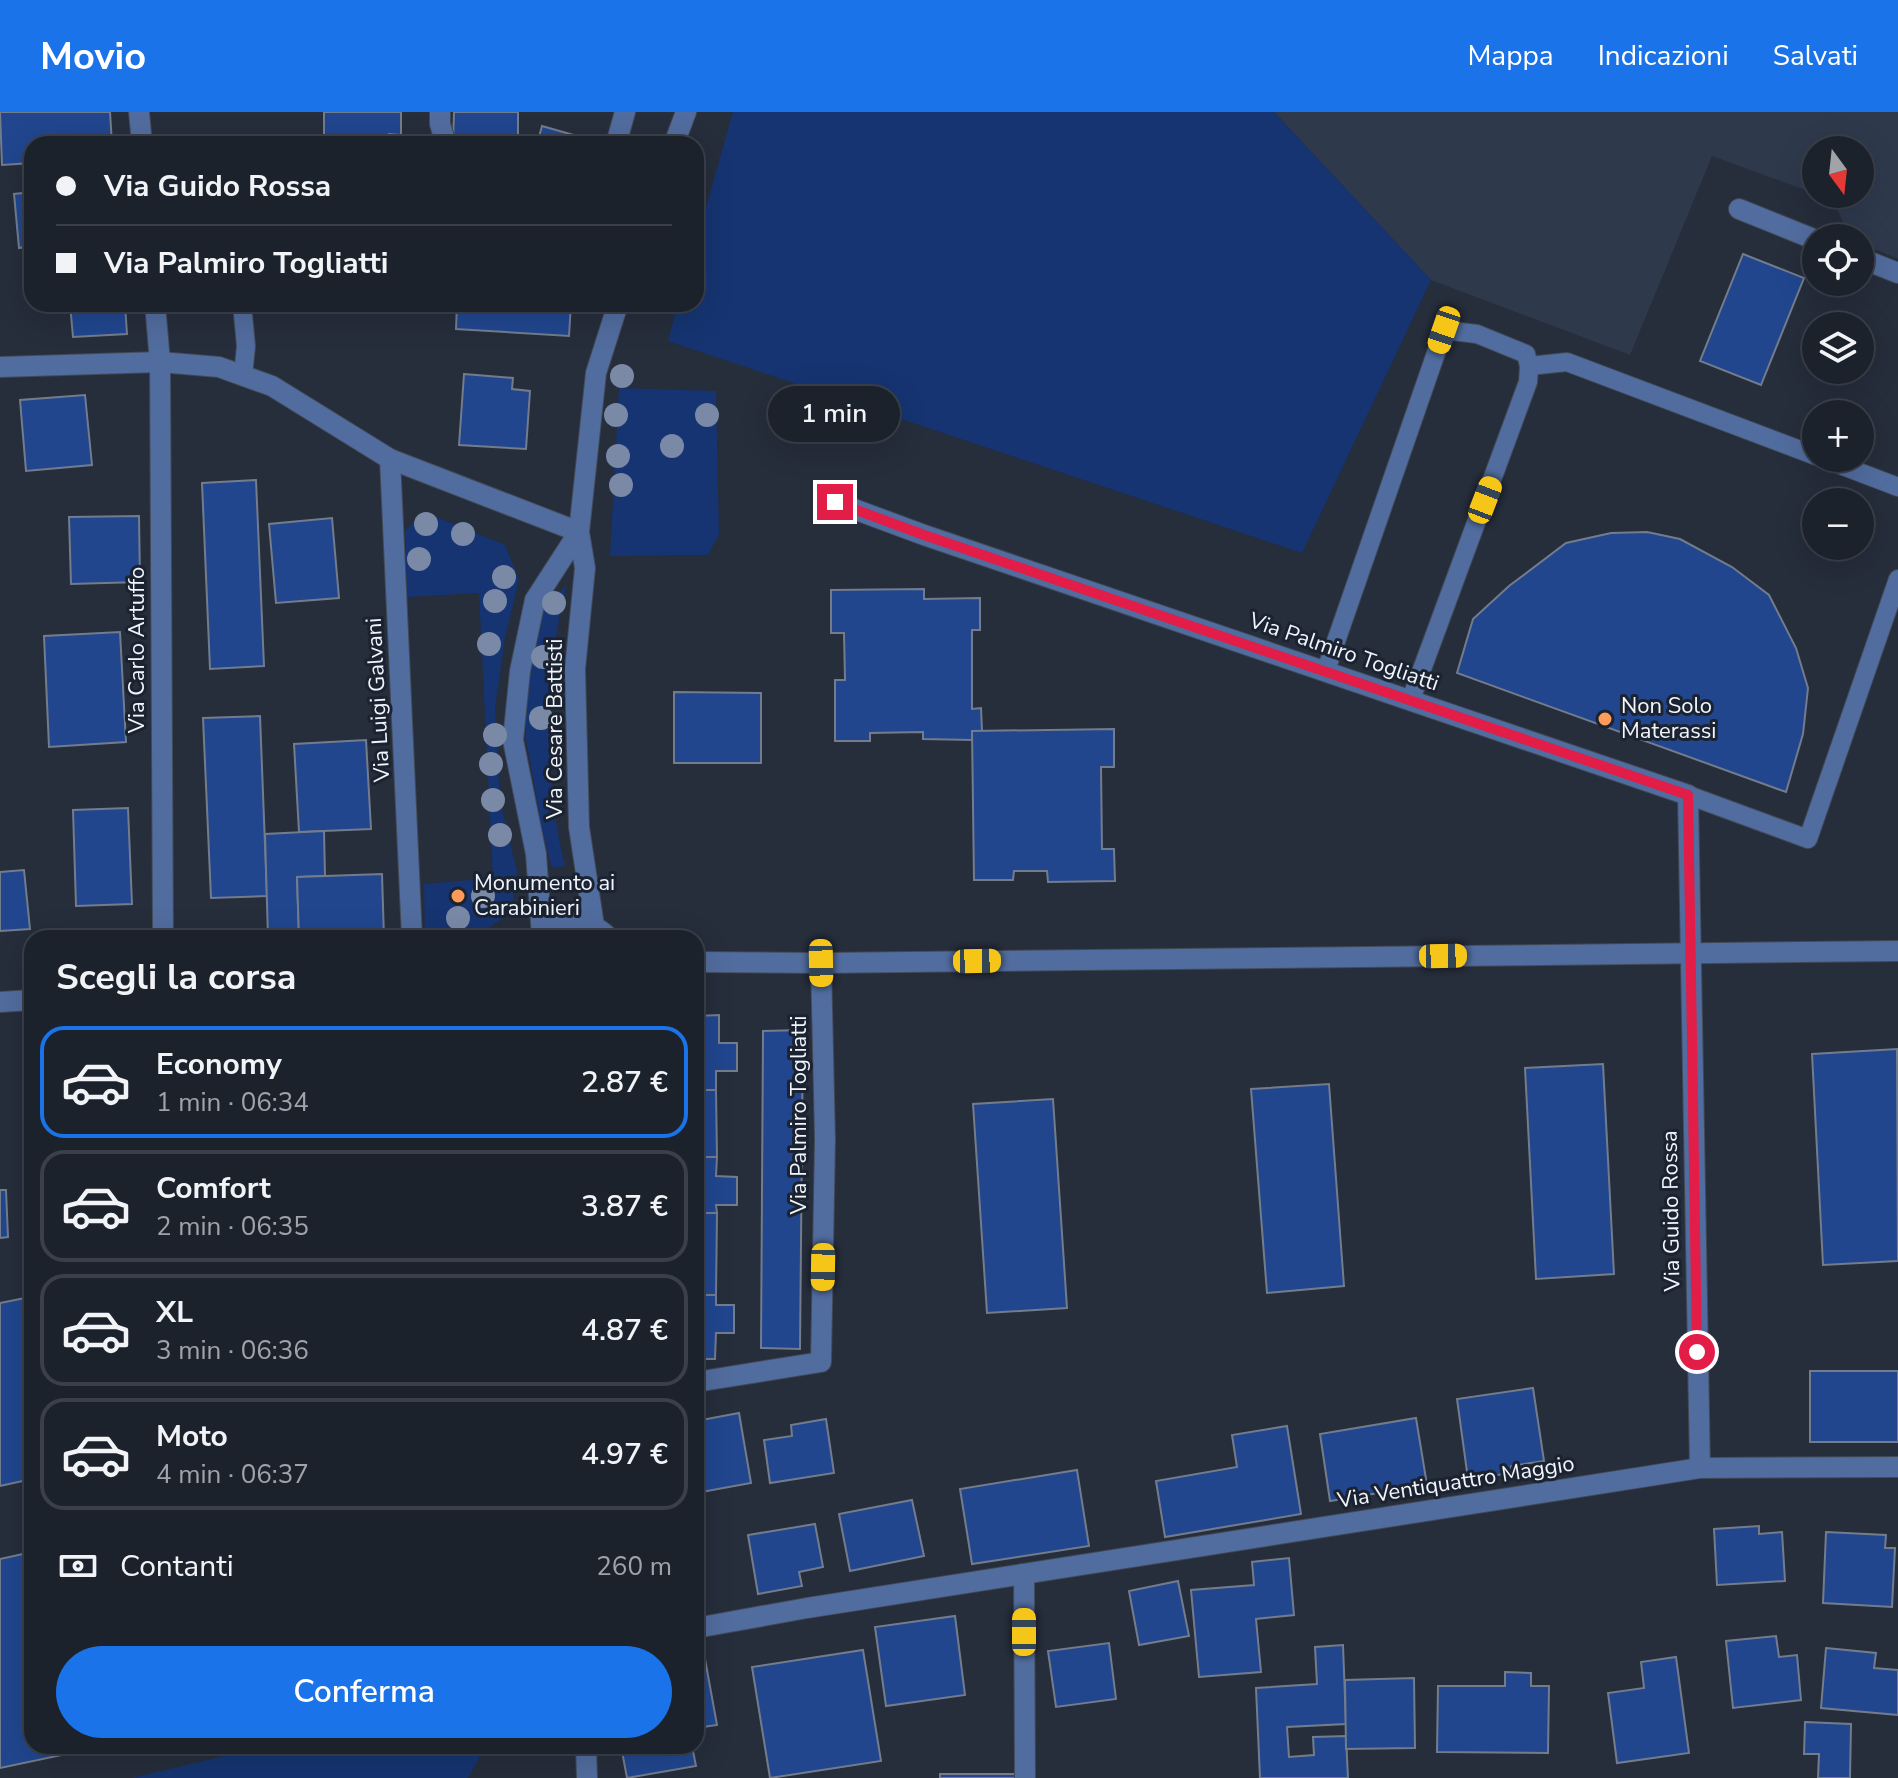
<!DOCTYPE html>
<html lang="it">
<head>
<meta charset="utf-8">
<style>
	body { margin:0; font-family:"Nunito Sans",sans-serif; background:#292f38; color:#f1f3f6; height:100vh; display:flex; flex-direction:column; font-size:30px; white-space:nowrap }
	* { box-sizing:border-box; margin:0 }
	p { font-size:26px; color:#a0a4a9 }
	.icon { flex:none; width:44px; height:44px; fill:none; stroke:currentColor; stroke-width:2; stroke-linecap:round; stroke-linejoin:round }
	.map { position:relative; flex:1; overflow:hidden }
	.side { position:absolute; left:24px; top:818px; width:680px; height:824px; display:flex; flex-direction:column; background:#1c222c; border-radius:24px; box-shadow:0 8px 32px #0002,0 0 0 2px #3a3f48 }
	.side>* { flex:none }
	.guide { position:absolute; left:24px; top:24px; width:680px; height:176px; border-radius:24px; box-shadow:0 8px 32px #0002,0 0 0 2px #3a3f48; display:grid; align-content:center; height:176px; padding:0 32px; background:#1c222c }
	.needle { width:52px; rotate:165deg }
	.tools { position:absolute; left:1802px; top:24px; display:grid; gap:16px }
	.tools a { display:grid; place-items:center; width:72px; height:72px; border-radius:50%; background:#1c222c; box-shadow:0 8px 32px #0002,0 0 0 2px #3a3f48; font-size:40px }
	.end { position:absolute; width:36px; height:36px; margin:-18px; border:10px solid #e11d48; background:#fff; box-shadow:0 0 0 4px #fff }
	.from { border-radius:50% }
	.bubble { position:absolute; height:56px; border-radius:28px; background:#1c222c; box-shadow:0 8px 32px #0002,0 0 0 2px #3a3f48; font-size:26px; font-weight:600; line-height:56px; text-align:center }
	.car { position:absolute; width:24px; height:48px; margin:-24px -12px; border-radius:10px; box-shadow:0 0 6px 2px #0007; background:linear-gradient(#f5c518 24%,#345 0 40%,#f5c518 0 76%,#345 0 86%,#f5c518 0) }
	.guide b { display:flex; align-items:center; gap:28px; height:76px; font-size:30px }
	.guide b+b { border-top:2px solid #3a3f48 }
	.guide i { width:20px; height:20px; background:#f1f3f6 }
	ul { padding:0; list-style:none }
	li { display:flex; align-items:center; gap:24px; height:112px; margin:0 16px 12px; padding:0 16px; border:4px solid #3a3f48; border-radius:24px }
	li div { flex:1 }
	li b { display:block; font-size:30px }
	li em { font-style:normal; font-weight:600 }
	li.current { border-color:#1a73e8 }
	li>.icon { width:72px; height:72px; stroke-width:1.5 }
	h2 { padding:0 32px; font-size:36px; line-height:96px }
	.pay { display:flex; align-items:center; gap:20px; height:88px; padding:0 32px; font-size:30px }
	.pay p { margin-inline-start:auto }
	.action { display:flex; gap:16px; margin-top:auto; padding:16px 32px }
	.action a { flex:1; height:92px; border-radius:48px; background:#1a73e8; color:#fff; font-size:32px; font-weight:600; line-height:92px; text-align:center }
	header { display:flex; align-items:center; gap:48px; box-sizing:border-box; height:112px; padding:0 40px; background:#1a73e8; color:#fff }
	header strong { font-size:38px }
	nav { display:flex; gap:44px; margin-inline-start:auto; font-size:28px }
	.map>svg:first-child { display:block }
</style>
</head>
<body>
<header>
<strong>Movio</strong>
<nav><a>Mappa</a><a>Indicazioni</a><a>Salvati</a></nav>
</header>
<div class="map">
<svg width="1898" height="1666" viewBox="0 0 1898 1666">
	<rect width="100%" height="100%" fill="#262d3b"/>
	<polygon fill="#2e394c" points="1274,0 1898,0 1898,147 1860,131 1860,126 1850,126 1833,88 1816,82 1860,82 1860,38 1816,38 1816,82 1712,44 1630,243 1431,168"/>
	<g fill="#153471">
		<polygon points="733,0 1274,0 1431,168 1302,441 668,229 678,192 696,192 696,131"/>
		<polygon points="619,276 716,279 719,423 708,443 610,444"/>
		<polygon points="424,400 505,433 519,468 505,525 495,596 500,689 517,759 511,801 482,820 433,826 425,826 424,772 493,766 479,481 407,485 405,419"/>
		<path d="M566,473C561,499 555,525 552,552C546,618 549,690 565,754L552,756L542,718L526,627V568L543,500Z"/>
		<polygon points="266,1634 486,1634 468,1666 132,1666"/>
	</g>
	<g fill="#21468e" stroke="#737c8c" stroke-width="2">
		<polygon points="0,0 110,0 112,32 32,32 32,51 2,53"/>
		<polygon points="324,0 401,0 401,23 389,22 389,32 324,32"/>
		<polygon points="454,0 518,0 518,32 453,32"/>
		<polygon points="542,14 598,30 597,32 537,32"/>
		<polygon points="32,80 32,134 19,136 14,82"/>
		<polygon points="1743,142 1804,166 1761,273 1700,249"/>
		<polygon points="70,192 125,192 127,222 73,225"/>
		<polygon points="457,192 571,192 569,224 456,217"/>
		<polygon points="464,262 513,266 512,277 530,279 526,337 459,333"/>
		<polygon points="85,283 92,353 26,359 20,288"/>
		<polygon points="256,368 264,554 210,557 202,371"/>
		<polygon points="139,404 140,470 71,472 69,405"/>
		<polygon points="332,406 339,486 276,491 269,412"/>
		<polygon points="1647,420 1680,427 1732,455 1769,483 1796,536 1808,576 1803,622 1786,680 1457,561 1473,507 1509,474 1566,431 1611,421"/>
		<polygon points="924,477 924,487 980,486 980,518 972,518 972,597 981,596 982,619 972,619 972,628 923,627 923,620 870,621 870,629 835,629 835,568 845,568 844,521 831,521 831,478"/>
		<polygon points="120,520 126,630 49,635 44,524"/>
		<polygon points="674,580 761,581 761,651 674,651"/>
		<polygon points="260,604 267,784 211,786 203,606"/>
		<polygon points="1114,617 1114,655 1101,655 1102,737 1114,737 1115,769 1048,770 1047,759 1014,759 1013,768 974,768 972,619"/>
		<polygon points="366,628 371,717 299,720 294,632"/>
		<polygon points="128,696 132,792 76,794 73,698"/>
		<polygon points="324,719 325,764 297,765 299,826 268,826 265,722"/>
		<polygon points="24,758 30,817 0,819 0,760"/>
		<polygon points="382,762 384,826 299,826 297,765"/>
		<polygon points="719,903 719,931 737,931 737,959 716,959 716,978 696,978 696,904"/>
		<polygon points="803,918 800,1237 761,1236 763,919"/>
		<polygon points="1897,937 1898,1149 1823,1153 1812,942"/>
		<polygon points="1603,952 1614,1162 1536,1167 1525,956"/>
		<polygon points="1329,972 1344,1174 1267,1181 1251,977"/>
		<polygon points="696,978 716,978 717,1045 696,1045"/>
		<polygon points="1053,987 1067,1196 987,1201 973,992"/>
		<polygon points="696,1045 717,1045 716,1064 737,1065 737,1093 716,1093 717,1101 696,1101"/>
		<polygon points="0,1078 6,1078 8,1125 0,1126"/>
		<polygon points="696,1101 717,1101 716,1183 696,1183"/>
		<polygon points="696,1183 716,1183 716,1193 734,1193 734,1221 716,1221 715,1247 696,1247"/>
		<polygon points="30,1185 32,1367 0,1374 0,1191"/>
		<rect x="1810" y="1259" width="88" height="71"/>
		<polygon points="1533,1276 1544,1349 1511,1354 1512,1361 1468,1367 1457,1287"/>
		<polygon points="739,1301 751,1371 696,1381 696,1309"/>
		<polygon points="1416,1306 1427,1373 1330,1389 1320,1322"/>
		<polygon points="826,1307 834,1361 770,1371 764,1328 792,1324 791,1313"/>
		<polygon points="1287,1314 1301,1402 1165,1425 1156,1369 1237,1355 1232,1323"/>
		<polygon points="1077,1358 1089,1434 972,1452 960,1377"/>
		<polygon points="912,1388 924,1444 850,1459 839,1402"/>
		<polygon points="815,1412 823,1455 799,1460 802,1474 758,1482 748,1423"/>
		<polygon points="1759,1414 1759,1422 1782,1420 1785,1469 1717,1473 1714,1417"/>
		<polygon points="1826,1420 1886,1423 1885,1436 1895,1436 1892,1495 1823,1491"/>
		<polygon points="32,1440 32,1634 75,1634 76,1640 0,1656 0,1447"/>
		<polygon points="1289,1446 1294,1503 1256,1507 1261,1560 1199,1565 1191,1478 1254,1473 1252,1450"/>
		<polygon points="1178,1469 1189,1524 1139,1533 1129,1479"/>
		<polygon points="955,1504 965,1583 886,1594 875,1515"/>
		<polygon points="1776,1524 1779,1545 1797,1543 1801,1588 1733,1596 1726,1529"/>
		<polygon points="1109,1531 1116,1587 1056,1595 1048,1539"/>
		<polygon points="1343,1533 1346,1612 1287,1615 1289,1645 1314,1643 1313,1625 1346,1624 1348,1666 1260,1666 1256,1576 1317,1572 1315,1535"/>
		<polygon points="1826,1536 1876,1541 1874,1556 1898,1558 1898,1603 1821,1596"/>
		<polygon points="863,1538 881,1649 770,1666 752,1555"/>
		<polygon points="1676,1545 1689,1641 1617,1651 1608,1581 1644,1576 1641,1550"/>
		<polygon points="705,1547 717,1613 696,1616 696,1549"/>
		<polygon points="1505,1560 1531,1561 1531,1574 1549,1574 1548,1641 1437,1640 1438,1574 1505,1574"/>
		<polygon points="1414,1566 1415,1636 1346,1637 1345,1568"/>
		<polygon points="1805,1610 1851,1612 1850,1666 1818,1666 1819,1642 1804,1642"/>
		<polygon points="621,1634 692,1634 696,1654 627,1666"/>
		<rect x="940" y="1662" width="78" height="4"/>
	</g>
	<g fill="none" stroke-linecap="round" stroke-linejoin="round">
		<g stroke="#424956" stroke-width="20">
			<g id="lane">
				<polyline points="242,192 246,234 243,264"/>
				<polyline points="1529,254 1567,250 1816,344"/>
				<polyline points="1822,346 1898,375"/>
				<polyline points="1326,558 1444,218 1477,222 1526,242 1529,254 1528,270 1411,587"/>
				<polyline points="1688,683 1808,727 1898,467"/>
			</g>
		</g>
		<g stroke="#424956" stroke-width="22">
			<g id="street">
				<polyline points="139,0 142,32"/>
				<polyline points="440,0 440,12 446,32"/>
				<polyline points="616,32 625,0"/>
				<polyline points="674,32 686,0"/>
				<polyline points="1739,97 1816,128"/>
				<polyline points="1860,146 1898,161"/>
				<polyline points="155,192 160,250 163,826"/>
				<polyline points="0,255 160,250 219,255 272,274 390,347 579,420"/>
				<polyline points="390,347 412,826"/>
				<polyline points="835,390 924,423 1688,683 1700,1356"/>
				<polyline points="594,814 579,715 575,557 585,456 579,420 596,261 618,192"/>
				<polyline points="542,825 536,742 513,628 520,559 535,488 579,420"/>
				<path d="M541,826C561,806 589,805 609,826"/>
				<polyline points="696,850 821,851 1898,839"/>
				<polyline points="0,890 32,888"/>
				<polyline points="696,1270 821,1250 825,1027 821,851"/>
				<polyline points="1024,1462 1025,1666"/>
				<polyline points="696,1516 807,1496 1700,1356 1898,1355"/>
				<polyline points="586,1634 587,1666"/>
			</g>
		</g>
		<use href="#lane" stroke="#516c9e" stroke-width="18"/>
		<use href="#street" stroke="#516c9e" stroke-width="20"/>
	</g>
	<g fill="#7989a6">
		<circle cx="622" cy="264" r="12"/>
		<circle cx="616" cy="303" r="12"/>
		<circle cx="707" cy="303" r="12"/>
		<circle cx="672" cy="334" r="12"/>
		<circle cx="618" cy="344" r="12"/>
		<circle cx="621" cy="373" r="12"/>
		<circle cx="426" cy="412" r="12"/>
		<circle cx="463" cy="422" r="12"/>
		<circle cx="419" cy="447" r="12"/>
		<circle cx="504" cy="465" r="12"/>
		<circle cx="495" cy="489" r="12"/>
		<circle cx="554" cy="491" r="12"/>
		<circle cx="489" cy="532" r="12"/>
		<circle cx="543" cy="545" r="12"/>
		<circle cx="541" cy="606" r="12"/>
		<circle cx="495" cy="623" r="12"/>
		<circle cx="491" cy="652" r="12"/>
		<circle cx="493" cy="688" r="12"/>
		<circle cx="500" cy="723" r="12"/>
		<circle cx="483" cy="784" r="12"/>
		<circle cx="458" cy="806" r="12"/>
	</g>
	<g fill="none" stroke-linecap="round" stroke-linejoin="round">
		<polyline stroke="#e11d48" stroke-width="10" points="835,390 924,423 1688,683 1697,1240"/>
	</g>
	<g fill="#ff9b5a" stroke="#1c2330" stroke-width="3">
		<circle cx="1605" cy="607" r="8"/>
		<circle cx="458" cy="784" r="8"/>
	</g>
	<g text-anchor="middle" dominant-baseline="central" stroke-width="6" stroke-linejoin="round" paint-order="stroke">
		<g font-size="22" fill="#f0f5fe" stroke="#1c2330">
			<text transform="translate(137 538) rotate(-90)">Via Carlo Artuffo</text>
			<text transform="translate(1344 540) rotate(19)">Via Palmiro Togliatti</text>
			<text transform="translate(378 588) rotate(-93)">Via Luigi Galvani</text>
			<text transform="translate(555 617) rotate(-90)">Via Cesare Battisti</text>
			<text transform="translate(799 1003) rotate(-90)">Via Palmiro Togliatti</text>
			<text transform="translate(1671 1099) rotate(-91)">Via Guido Rossa</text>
			<text transform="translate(1456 1370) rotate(-9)">Via Ventiquattro Maggio</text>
		</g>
		<g font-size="22" fill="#f0f5fe" stroke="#1c2330" text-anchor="start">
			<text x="1621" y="594">Non Solo<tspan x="1621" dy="25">Materassi</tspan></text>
			<text x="474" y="771">Monumento ai<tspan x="474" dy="25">Carabinieri</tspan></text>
		</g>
	</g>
</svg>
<div class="tools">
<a><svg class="needle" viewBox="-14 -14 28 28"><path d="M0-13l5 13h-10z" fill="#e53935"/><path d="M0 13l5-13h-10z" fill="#a0a4a9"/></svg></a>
<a><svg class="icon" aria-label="locate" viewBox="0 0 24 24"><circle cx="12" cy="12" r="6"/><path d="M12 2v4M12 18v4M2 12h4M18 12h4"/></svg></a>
<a><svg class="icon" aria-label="layers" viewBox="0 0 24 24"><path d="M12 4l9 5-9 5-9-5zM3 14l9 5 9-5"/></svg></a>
<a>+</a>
<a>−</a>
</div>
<i class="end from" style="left:1697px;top:1240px"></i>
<i class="end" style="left:835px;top:390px"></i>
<div class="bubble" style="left:768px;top:274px;width:132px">1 min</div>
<i class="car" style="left:1444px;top:218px;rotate:199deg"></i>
<i class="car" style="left:1485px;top:388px;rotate:21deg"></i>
<i class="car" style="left:1443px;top:844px;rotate:89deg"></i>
<i class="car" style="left:977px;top:849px;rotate:89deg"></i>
<i class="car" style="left:821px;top:851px;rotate:179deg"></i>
<i class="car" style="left:823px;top:1155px;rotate:181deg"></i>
<i class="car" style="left:1024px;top:1520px;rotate:0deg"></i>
<div class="guide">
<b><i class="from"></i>Via Guido Rossa</b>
<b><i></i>Via Palmiro Togliatti</b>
</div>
<section class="side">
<h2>Scegli la corsa</h2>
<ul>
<li class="current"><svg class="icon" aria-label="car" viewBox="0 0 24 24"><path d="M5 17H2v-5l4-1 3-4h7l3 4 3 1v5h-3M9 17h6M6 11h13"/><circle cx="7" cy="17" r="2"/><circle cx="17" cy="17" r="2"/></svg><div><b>Economy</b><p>1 min · 06:34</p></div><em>2.87 €</em></li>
<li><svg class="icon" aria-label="car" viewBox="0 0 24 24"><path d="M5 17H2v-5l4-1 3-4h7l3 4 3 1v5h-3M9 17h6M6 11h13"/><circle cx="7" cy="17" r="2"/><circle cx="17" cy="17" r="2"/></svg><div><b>Comfort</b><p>2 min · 06:35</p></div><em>3.87 €</em></li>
<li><svg class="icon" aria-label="car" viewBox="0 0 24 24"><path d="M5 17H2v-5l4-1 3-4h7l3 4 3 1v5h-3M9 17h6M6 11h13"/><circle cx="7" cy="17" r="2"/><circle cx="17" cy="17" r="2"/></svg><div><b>XL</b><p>3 min · 06:36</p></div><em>4.87 €</em></li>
<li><svg class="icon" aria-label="car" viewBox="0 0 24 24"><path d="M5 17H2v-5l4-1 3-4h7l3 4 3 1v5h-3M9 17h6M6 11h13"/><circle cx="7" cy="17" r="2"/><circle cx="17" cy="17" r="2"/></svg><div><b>Moto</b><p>4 min · 06:37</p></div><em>4.97 €</em></li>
</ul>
<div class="pay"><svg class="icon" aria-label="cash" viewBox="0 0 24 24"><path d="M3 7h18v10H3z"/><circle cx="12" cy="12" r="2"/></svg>Contanti<p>260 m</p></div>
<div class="action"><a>Conferma</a></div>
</section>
</div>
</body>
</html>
